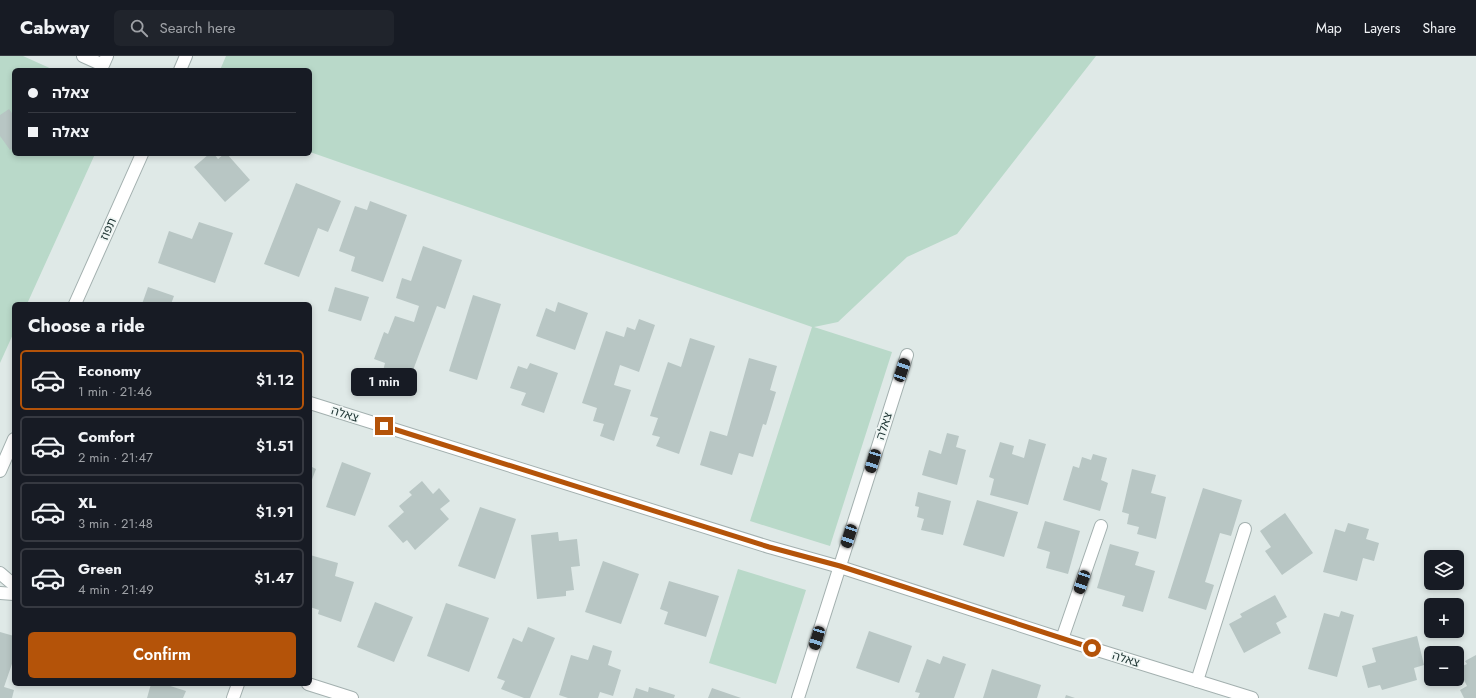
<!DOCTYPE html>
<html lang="en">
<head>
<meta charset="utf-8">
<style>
	body { margin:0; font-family:Jost,"Noto Sans Hebrew",sans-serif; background:#20242c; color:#f1f3f6; height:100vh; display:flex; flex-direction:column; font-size:15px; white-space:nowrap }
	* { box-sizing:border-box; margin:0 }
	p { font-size:13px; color:#9ea1a6 }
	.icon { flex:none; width:22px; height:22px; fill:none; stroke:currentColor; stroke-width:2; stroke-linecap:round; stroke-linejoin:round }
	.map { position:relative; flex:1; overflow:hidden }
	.details { position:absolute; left:12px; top:246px; width:300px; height:384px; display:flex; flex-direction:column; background:#171b24; border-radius:6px; box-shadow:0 2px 6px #0003 }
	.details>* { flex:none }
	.banner { position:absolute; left:12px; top:12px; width:300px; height:88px; border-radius:6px; box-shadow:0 2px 6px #0003; display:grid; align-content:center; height:88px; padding:0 16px; background:#171b24 }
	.tools { position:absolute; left:1424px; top:494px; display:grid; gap:8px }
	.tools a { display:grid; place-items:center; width:40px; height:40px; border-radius:6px; background:#171b24; box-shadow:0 2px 6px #0003; font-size:20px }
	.end { position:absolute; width:18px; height:18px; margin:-9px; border:5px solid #b45309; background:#fff; box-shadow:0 0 0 2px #fff }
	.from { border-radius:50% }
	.bubble { position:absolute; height:28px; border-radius:6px; background:#171b24; box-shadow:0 2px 6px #0003; font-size:13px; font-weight:600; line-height:28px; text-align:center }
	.car { position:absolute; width:12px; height:24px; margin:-12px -6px; border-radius:5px; box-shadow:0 0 3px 1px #0007; background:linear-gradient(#222 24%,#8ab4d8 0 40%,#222 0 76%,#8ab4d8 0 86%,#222 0) }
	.banner b { display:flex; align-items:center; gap:14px; height:38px; font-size:15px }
	.banner b+b { border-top:1px solid #363941 }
	.banner i { width:10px; height:10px; background:#f1f3f6 }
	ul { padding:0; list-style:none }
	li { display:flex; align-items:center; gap:12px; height:60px; margin:0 8px 6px; padding:0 8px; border:2px solid #363941; border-radius:6px }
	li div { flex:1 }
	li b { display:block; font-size:15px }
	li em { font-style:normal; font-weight:600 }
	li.current { border-color:#b45309 }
	li>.icon { width:36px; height:36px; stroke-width:1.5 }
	h2 { padding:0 16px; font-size:18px; line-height:48px }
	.primary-button { display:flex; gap:8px; margin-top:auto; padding:8px 16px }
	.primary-button a { flex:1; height:46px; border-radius:6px; background:#b45309; color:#fff; font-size:16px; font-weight:600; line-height:46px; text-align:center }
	header { display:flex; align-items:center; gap:24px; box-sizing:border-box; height:56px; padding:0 20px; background:#171b24; border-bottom:1px solid #363941 }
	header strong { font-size:19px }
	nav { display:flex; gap:22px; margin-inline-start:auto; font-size:14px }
	.search { width:280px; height:36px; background:#20242c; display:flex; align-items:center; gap:10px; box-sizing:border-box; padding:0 14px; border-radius:6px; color:#9ea1a6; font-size:15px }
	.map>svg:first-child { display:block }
</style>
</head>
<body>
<header>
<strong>Cabway</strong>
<div class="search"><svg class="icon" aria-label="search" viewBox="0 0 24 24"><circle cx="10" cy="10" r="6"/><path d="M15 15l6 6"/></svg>Search here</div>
<nav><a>Map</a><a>Layers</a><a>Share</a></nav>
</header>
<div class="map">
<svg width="1476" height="642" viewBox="0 0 1476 642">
	<rect width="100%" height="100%" fill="#dfe9e7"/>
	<g fill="#b9d9c9">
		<polygon points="0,0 23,0 54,14 14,14 14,98 95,98 27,248 14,248 14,276 0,307"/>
		<polygon points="226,0 1096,0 957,178 907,201 838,266 814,271 892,296 830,490 750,465 812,271 310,96 310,14 220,14"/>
		<polygon points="738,513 806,534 776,628 709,607"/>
	</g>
	<g fill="#b8c6c4">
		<polygon points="9,53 14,60 14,91 10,94 0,80 0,59"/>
		<polygon points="209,98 214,98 218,103 224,98 227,98 250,124 225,146 194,111"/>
		<polygon points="296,127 341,145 328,176 318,172 299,221 264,208"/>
		<polygon points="370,145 407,159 383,226 351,215 355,201 339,195 355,150 367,154"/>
		<polygon points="199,166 233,177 215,227 158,207 169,175 192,183"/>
		<polygon points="423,190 462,204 445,253 437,250 412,317 401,313 399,320 383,315 385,307 374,303 384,276 388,278 395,260 414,266 419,250 396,242 402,222 411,225"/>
		<polygon points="148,231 174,240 171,248 142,248"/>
		<polygon points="335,231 369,241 361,265 328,255"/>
		<polygon points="473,239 501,248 477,324 449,315"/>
		<polygon points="558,246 588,257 575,294 536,280 546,252 555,256"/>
		<polygon points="639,263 655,269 639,316 620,309 614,329 631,334 614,385 600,380 604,368 593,365 597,352 582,347 606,275 624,281 627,271 635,274"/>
		<polygon points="690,282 715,290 679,398 656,390 660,381 652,379 658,362 650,360 668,306 681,311"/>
		<polygon points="749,302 777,310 770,334 776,336 766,369 763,368 753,401 739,397 732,419 700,409 710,375 727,380"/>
		<polygon points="530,307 558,317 544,357 521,349 526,337 510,332 518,310 527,313"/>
		<polygon points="947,377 959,380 956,391 966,394 957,429 922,419 929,394 941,398"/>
		<polygon points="1029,383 1046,388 1028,449 990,439 994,423 989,421 1000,386 1014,390 1012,398 1024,402"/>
		<polygon points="1093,398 1107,402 1101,424 1108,427 1100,455 1063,444 1073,410 1079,412 1082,401 1091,404"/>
		<polygon points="342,406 371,417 355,460 326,451"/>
		<polygon points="310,410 316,413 310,429"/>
		<polygon points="1132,413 1156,419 1151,437 1166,441 1156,483 1137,478 1139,471 1127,468 1129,458 1122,456"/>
		<polygon points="422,425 433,438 439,432 450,445 440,453 449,463 415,494 407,484 403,487 388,470 404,456 399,450 412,439 409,436"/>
		<polygon points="1203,432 1242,444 1231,480 1220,477 1205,526 1214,529 1206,554 1168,542"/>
		<polygon points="918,436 951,445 943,479 921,474 924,463 917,461 919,451 915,450"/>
		<polygon points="977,444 1018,456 1004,501 963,489"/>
		<polygon points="480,451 516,463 495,523 458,510"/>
		<polygon points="1285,457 1313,497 1282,519 1265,495 1271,491 1260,475"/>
		<polygon points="1045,465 1080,475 1068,518 1046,512 1050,496 1037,492"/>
		<polygon points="1348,467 1369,473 1366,483 1379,487 1374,505 1363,502 1357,525 1323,516 1335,473 1345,476"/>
		<polygon points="558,476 559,485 577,483 580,510 571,511 574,534 566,535 566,540 537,543 531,479"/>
		<polygon points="1110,488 1139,496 1135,509 1155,515 1143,556 1122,550 1125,540 1097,532"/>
		<polygon points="310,499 338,507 335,520 354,526 341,566 318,558 319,554 310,551"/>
		<polygon points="603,505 639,518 621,568 585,556"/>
		<polygon points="669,525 719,540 706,581 664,568 668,556 660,553"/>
		<polygon points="1275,539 1287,561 1276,567 1281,577 1244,597 1229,568 1242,561 1240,558"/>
		<polygon points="375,546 413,561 394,606 357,591"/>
		<polygon points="446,547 489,562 469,616 427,600"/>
		<polygon points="1341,555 1354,559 1337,621 1308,613 1324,557 1339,561"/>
		<polygon points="528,571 555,582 530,642 524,642 501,633 505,625 497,622 513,582 522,586"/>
		<polygon points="869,575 912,590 899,627 856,612"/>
		<polygon points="0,576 14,580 14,602 4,631 14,634 12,642 0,642"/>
		<polygon points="1417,580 1424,609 1414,612 1417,624 1382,634 1380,629 1368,632 1362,610 1376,606 1372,592"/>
		<polygon points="593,589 612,595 608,609 621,614 613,640 600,636 598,642 568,642 559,639 571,599 588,604"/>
		<polygon points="1476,599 1476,642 1464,642 1460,634 1467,630 1458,612 1467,608 1465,605"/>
		<polygon points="943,600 966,608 954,642 918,642 920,637 915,636 927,603 940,608"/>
		<polygon points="992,613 1041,629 1037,642 983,642"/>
		<polygon points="151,628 164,628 186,635 183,642 147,642"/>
		<polygon points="649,631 675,639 674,642 633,642 636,632 648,636"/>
		<polygon points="712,632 741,642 708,642"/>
		<polygon points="1066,639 1075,642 1065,642"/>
	</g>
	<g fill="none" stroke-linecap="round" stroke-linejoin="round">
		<g stroke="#a3b0af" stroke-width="14">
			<g id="minor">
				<polyline points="83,0 103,9 107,0"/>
				<polyline points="180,14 186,0"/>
				<polyline points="75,248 142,98"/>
				<polyline points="310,347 769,491 840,511 1062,583 1252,642"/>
				<polyline points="0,415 14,383"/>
				<polyline points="0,517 14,529"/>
				<polyline points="0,537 14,538"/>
				<polyline points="1062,583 1101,470"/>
				<polyline points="1197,625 1245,473"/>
				<polyline points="308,628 352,642"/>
				<polyline points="233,642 238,628"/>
				<polyline points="798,642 907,299"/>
			</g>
		</g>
		<use href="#minor" stroke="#fff" stroke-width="12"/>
	</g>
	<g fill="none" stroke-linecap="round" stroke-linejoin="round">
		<polyline stroke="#b45309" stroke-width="5" points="384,370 769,491 840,510 1092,592"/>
	</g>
	<g text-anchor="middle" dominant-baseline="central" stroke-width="3.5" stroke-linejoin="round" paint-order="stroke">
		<g font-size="12" fill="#223837" stroke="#eff6f4">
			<text transform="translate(108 173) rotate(-66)">תפוז</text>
			<text transform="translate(345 358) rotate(17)">צאלה</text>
			<text transform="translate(884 370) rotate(-72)">צאלה</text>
			<text transform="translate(1126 603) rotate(17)">צאלה</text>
		</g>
	</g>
</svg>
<div class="tools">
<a><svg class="icon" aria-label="layers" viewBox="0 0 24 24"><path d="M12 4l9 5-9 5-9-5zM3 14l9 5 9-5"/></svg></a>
<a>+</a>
<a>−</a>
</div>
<i class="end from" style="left:1092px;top:592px"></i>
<i class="end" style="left:384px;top:370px"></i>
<div class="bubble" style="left:351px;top:312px;width:66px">1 min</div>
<i class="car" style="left:902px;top:314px;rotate:18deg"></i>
<i class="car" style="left:873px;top:405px;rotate:197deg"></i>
<i class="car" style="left:849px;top:480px;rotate:198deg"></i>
<i class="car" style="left:1082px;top:526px;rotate:199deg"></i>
<i class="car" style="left:817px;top:582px;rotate:197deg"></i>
<div class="banner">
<b><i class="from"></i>צאלה</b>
<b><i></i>צאלה</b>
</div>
<section class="details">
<h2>Choose a ride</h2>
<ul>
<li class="current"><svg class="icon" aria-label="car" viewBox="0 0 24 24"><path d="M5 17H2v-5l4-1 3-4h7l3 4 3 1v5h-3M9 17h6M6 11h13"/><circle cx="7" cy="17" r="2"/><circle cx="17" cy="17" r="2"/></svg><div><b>Economy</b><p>1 min · 21:46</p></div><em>$1.12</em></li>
<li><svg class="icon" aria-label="car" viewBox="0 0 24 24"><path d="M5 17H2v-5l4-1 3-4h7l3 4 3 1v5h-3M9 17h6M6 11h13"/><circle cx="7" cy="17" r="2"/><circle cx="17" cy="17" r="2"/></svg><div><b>Comfort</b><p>2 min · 21:47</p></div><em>$1.51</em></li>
<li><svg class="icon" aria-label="car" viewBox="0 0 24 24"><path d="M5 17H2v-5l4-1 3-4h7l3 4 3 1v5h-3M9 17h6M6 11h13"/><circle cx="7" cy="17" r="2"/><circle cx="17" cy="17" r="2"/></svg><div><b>XL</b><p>3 min · 21:48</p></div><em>$1.91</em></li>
<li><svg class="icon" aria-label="car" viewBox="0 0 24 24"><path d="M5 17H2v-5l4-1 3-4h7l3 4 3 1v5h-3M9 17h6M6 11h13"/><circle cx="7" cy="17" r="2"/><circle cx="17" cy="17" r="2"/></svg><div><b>Green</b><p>4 min · 21:49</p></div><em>$1.47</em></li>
</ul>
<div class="primary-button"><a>Confirm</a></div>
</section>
</div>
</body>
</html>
